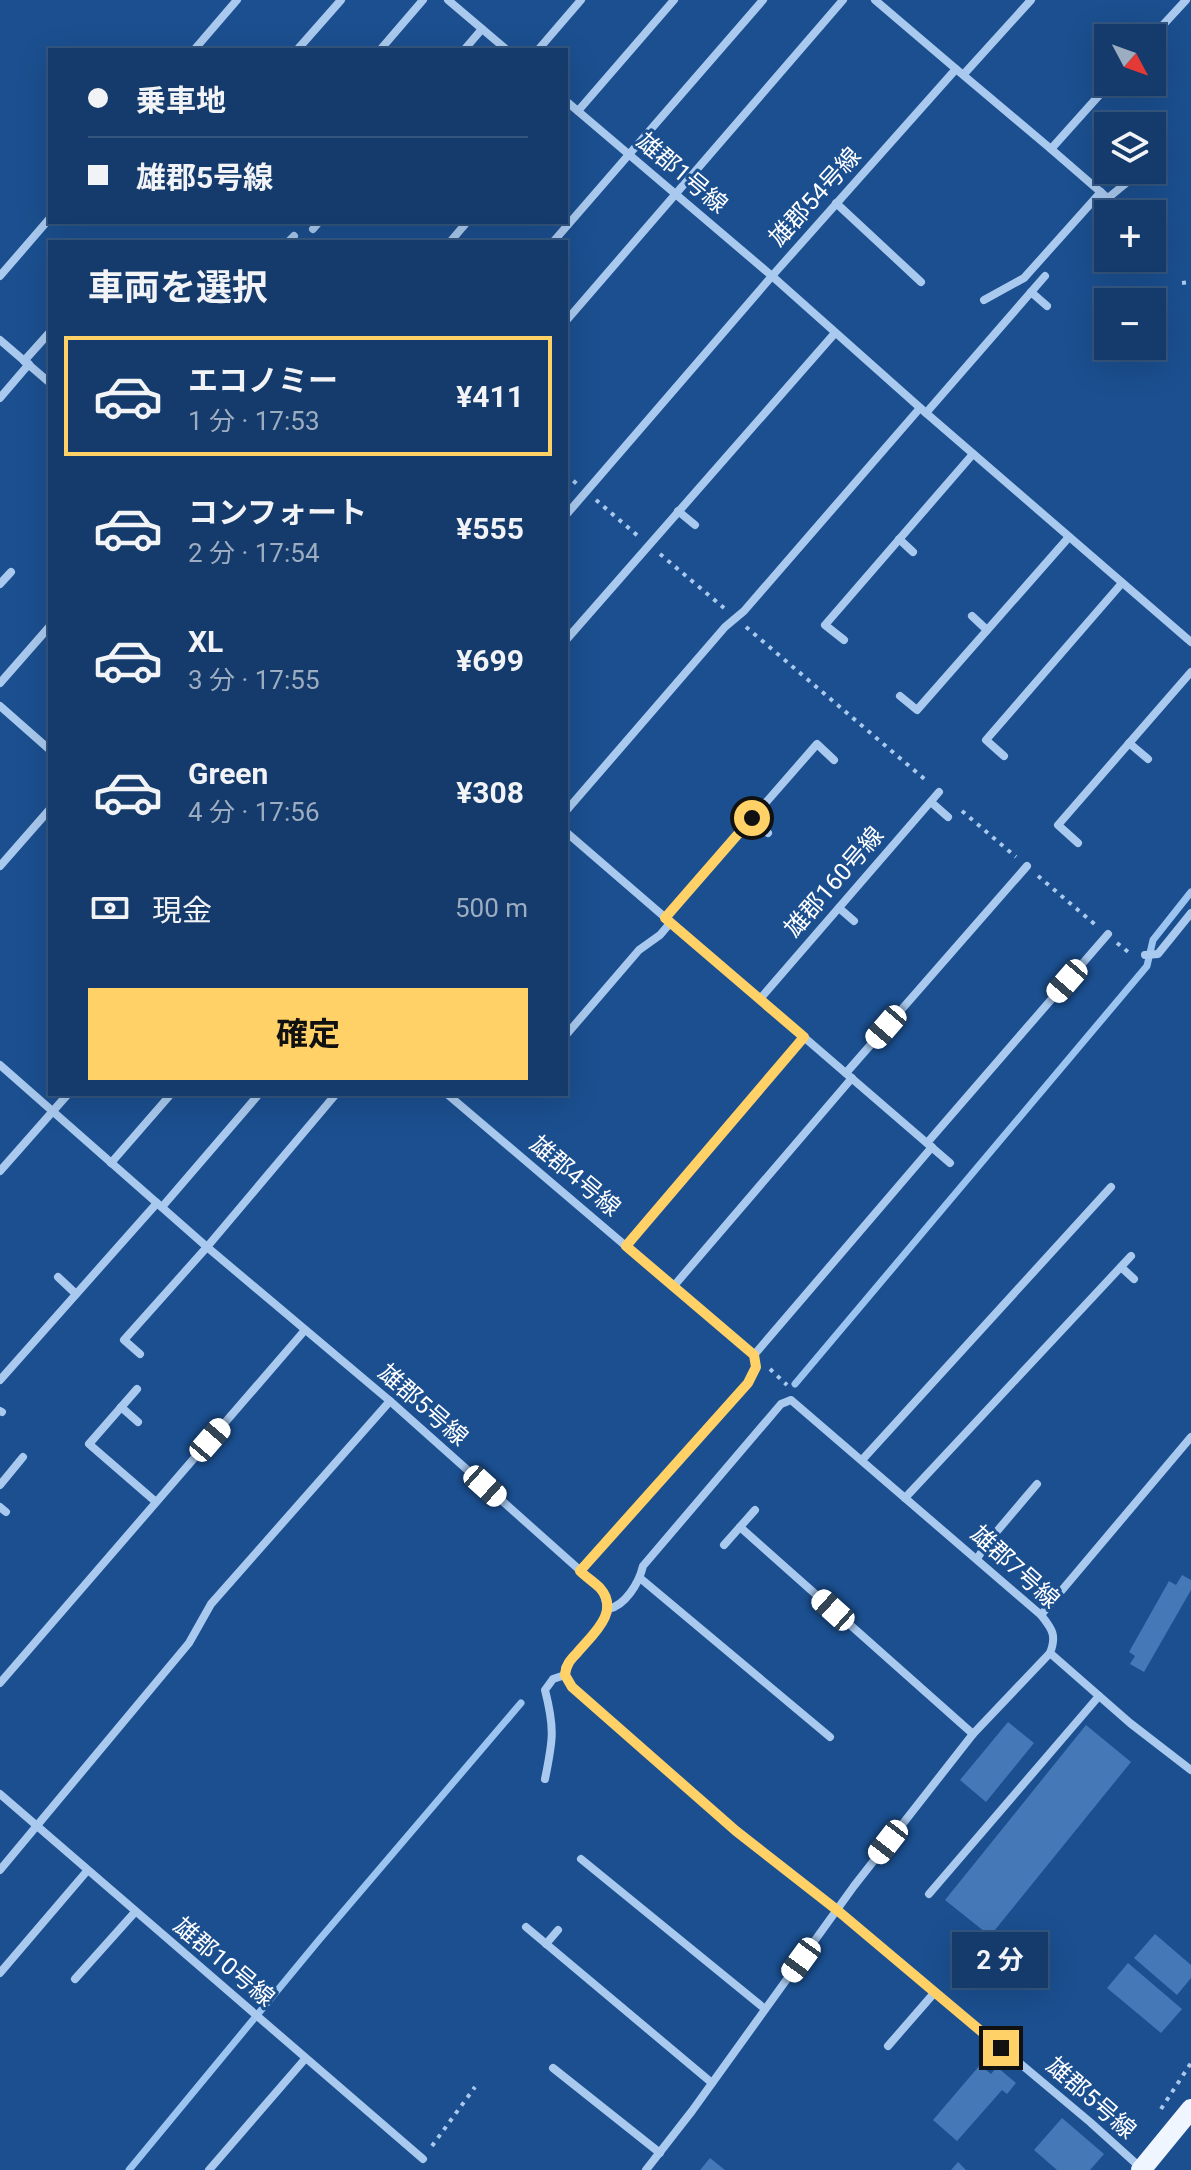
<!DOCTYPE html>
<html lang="ja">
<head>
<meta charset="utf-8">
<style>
	body { margin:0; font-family:Roboto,"Noto Sans JP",sans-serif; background:#214673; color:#f1f3f6; height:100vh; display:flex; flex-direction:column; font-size:30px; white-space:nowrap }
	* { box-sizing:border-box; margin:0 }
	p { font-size:26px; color:#9dadc1 }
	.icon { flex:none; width:44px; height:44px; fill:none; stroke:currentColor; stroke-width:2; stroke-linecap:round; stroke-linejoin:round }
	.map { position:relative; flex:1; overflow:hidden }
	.sheet { position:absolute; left:48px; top:240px; width:520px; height:856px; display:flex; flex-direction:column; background:#143b6b; border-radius:0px; box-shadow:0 8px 32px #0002,0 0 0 2px #33557e }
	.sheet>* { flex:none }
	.top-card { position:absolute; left:48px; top:48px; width:520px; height:176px; border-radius:0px; box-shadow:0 8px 32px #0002,0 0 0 2px #33557e; display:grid; align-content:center; height:176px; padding:0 40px; background:#143b6b }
	.needle { width:52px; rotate:131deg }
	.controls { position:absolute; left:1094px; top:24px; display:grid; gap:16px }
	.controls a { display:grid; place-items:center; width:72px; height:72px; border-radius:0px; background:#143b6b; box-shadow:0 8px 32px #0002,0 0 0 2px #33557e; font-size:40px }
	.end { position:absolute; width:36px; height:36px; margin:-18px; border:10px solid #ffd166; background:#111; box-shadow:0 0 0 4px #111 }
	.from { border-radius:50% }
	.bubble { position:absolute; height:56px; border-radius:0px; background:#143b6b; box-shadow:0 8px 32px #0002,0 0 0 2px #33557e; font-size:26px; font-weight:700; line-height:56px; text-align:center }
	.car { position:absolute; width:24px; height:48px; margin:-24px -12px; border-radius:10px; box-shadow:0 0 6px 2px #0007; background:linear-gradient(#fff 24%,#345 0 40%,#fff 0 76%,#345 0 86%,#fff 0) }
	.top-card b { display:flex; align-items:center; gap:28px; height:76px; font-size:30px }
	.top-card b+b { border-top:2px solid #33557e }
	.top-card i { width:20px; height:20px; background:#f1f3f6 }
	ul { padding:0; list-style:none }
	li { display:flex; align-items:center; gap:24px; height:120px; margin:0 16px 12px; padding:0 24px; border:4px solid transparent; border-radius:0px }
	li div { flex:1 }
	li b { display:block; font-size:30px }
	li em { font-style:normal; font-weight:700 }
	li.active { border-color:#ffd166 }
	li>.icon { width:72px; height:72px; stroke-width:1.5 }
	h2 { padding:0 40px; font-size:36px; line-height:96px }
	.pay { display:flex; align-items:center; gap:20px; height:88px; padding:0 40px; font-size:30px }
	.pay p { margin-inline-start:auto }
	.primary-button { display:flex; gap:16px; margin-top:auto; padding:16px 40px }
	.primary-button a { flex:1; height:92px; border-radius:0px; background:#ffd166; color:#111; font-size:32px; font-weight:700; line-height:92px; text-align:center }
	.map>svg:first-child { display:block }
</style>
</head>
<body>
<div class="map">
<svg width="1191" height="2170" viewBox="0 0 1191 2170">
	<rect width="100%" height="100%" fill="#1b4f8f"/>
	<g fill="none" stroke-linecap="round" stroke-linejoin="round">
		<g stroke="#9cc4f0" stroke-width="7">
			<polyline points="795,1384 1147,966 1153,940 1191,892"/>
			<polyline points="129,2170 319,1940 521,1703"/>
		</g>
	</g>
	<g fill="#4478b7">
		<polygon points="1182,1575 1191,1580 1191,1590 1144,1672 1130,1664 1135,1656 1129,1652 1169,1581 1176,1585"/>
		<polygon points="1008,1722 1034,1743 986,1802 960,1780"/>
		<polygon points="1086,1725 1131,1762 990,1936 945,1900"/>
		<polygon points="1155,1934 1191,1965 1191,1978 1177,1995 1134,1958"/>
		<polygon points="1128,1963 1182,2009 1161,2033 1107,1988"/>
		<polygon points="980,2065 991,2074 997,2067 1016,2083 1007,2094 1002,2090 957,2141 933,2120"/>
		<polygon points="1062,2118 1104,2154 1090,2170 1057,2170 1034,2150"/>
		<polygon points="710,2158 725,2170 700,2170"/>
		<polygon points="958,2162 966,2170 951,2170"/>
	</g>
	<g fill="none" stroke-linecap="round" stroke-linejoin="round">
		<g stroke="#a9c9ee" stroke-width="4" stroke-dasharray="4 6" stroke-linecap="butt">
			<polyline points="1182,283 1191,282"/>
			<polyline points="566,474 577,484"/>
			<polyline points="596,500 638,536"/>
			<polyline points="660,554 724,608"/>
			<polyline points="746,627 928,782"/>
			<polyline points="962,811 1016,857"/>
			<polyline points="1038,876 1098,927"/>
			<polyline points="1117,943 1132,955"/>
			<polyline points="770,1369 787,1385"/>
			<polyline points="1161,2109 1191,2063"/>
			<polyline points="432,2146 475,2087"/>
		</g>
		<g stroke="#a9c9ee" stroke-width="8">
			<polyline points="448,0 507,50"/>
			<polyline points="875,0 956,69"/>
			<polyline points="1151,38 1186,0"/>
			<polyline points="194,50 237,0"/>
			<polyline points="297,50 341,0"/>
			<polyline points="380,50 423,0"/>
			<polyline points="464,50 482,29"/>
			<polyline points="538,50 581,0"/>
			<polyline points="964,74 1031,0"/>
			<polyline points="566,101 772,276 926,413 1191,642"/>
			<polyline points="578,111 674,0"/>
			<polyline points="1051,149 1126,214"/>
			<polyline points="1108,198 1142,170"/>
			<polyline points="836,203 921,282"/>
			<polyline points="313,229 319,222"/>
			<polyline points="1152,236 1158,242"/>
			<polyline points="288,242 294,236"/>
			<polyline points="450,242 467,222"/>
			<polyline points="553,242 763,0"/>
			<polyline points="0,276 50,218"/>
			<polyline points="1031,292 1047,306"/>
			<polyline points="984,300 1024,278 1101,192"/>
			<polyline points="566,321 843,0"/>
			<polyline points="0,340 50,383"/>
			<polyline points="24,361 50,332"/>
			<polyline points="0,398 29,364"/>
			<polyline points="926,413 1045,276"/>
			<polyline points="678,511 695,525"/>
			<polyline points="566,515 772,276 956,69 1051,149 1111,82"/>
			<polyline points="899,539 913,552"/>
			<polyline points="0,584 11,572"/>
			<polyline points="972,616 987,630"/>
			<polyline points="566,640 835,333"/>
			<polyline points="844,640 825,625 973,454"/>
			<polyline points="0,683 50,626"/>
			<polyline points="900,696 917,710 1069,537"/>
			<polyline points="0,706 50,750"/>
			<polyline points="1129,743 1148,759"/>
			<polyline points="1004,756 986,740 1122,583"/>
			<polyline points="931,802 948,817"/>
			<polyline points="566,811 725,627 744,611 920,408"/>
			<polyline points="752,818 768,833"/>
			<polyline points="566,832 950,1163"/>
			<polyline points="1078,843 1058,825 1191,672"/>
			<polyline points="0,866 50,809"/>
			<polyline points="839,908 854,921"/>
			<polyline points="665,918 817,744 834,760"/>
			<polyline points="1145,955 1158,954 1191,913"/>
			<polyline points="760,999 939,792"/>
			<polyline points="566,1035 639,950 660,935 671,922"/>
			<path d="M0,1065L207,1247L390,1401L601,1589C621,1624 580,1641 565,1668V1675L572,1687L736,1831L837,1910L1090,2122L1142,2169"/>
			<polyline points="846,1073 1027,866"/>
			<polyline points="447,1094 754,1355 756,1367 748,1383 580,1571"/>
			<polyline points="927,1143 1108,934"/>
			<polyline points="111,1163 171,1094"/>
			<polyline points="0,1171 68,1094"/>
			<polyline points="162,1207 259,1094"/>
			<polyline points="626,1246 804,1037"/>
			<polyline points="1121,1267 1134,1279"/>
			<polyline points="58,1277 76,1294"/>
			<polyline points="673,1287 852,1078"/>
			<polyline points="140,1354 124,1340 207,1247 336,1094"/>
			<polyline points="754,1355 932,1147"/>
			<polyline points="0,1380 157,1203"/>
			<polyline points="137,1389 89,1444 156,1502"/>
			<polyline points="121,1407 138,1422"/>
			<polyline points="0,1411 2,1412"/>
			<polyline points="862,1460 1111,1187"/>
			<polyline points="0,1485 23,1457"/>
			<polyline points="905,1498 1131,1256"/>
			<polyline points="0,1507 6,1512"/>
			<polyline points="740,1527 973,1734"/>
			<polyline points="724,1545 755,1510"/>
			<polyline points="977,1559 987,1543 1037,1484"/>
			<polyline points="640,1578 830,1737"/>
			<path d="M608,1609C625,1606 639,1583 643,1566L781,1404L791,1400L1041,1615C1052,1629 1057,1635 1050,1653L1130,1723L1191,1770"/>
			<polyline points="1041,1615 1191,1437"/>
			<polyline points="0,1683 305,1330"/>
			<path d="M545,1779C553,1740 555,1729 545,1690L553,1679L565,1675"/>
			<polyline points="0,1794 423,2159"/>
			<polyline points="581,1859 765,2009"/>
			<polyline points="0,1870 189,1643 211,1604 390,1401"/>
			<polyline points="929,1894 1099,1696"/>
			<polyline points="526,1927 712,2083"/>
			<polyline points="546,1944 558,1930"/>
			<polyline points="0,1973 87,1871"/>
			<polyline points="75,1979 135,1912"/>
			<polyline points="888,2046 935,1992"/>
			<polyline points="553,2068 660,2153"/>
			<polyline points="209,2170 305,2059"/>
			<polyline points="646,2170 692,2111 854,1886 973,1734 1050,1653"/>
		</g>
		<polyline stroke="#f0f6ff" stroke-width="20" points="1141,2170 1191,2109"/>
	</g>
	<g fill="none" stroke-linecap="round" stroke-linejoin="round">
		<path stroke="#ffd166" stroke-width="10" d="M752,818L665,918L804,1037L626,1246L754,1355L756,1367L748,1383L580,1571C586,1577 594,1582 600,1588C621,1612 592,1635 577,1653C570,1660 566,1665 565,1675L572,1687L736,1831L837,1910L1001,2048"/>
	</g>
	<g text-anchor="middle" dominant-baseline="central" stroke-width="6" stroke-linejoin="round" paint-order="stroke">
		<g font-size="24" fill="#fff" stroke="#1b4f8f">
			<text transform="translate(682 173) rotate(40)">雄郡1号線</text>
			<text transform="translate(815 197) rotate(-48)">雄郡54号線</text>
			<text transform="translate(834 882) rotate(-49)">雄郡160号線</text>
			<text transform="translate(575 1176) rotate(40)">雄郡4号線</text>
			<text transform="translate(423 1405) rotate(41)">雄郡5号線</text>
			<text transform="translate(1015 1567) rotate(42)">雄郡7号線</text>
			<text transform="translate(224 1962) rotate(40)">雄郡10号線</text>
			<text transform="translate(1091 2098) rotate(41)">雄郡5号線</text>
		</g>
	</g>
</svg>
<div class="controls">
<a><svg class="needle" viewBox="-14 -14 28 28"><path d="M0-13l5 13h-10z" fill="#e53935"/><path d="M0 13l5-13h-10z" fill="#9dadc1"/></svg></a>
<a><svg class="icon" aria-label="layers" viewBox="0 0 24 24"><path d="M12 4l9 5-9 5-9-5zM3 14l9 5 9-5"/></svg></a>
<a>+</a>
<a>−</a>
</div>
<i class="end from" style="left:752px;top:818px"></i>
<i class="end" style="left:1001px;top:2048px"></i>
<div class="bubble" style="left:952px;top:1932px;width:96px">2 分</div>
<i class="car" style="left:1067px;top:981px;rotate:221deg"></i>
<i class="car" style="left:886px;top:1027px;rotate:221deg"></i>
<i class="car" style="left:210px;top:1440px;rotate:41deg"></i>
<i class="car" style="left:485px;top:1486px;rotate:132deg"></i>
<i class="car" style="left:833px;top:1610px;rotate:312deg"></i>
<i class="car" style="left:888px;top:1842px;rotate:218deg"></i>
<i class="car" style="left:801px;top:1960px;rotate:216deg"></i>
<div class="top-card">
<b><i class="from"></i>乗車地</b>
<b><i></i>雄郡5号線</b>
</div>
<section class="sheet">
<h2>車両を選択</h2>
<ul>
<li class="active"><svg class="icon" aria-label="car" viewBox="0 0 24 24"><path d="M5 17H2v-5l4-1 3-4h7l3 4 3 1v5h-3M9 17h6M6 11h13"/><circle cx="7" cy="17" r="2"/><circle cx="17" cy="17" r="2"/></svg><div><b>エコノミー</b><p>1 分 · 17:53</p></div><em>¥411</em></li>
<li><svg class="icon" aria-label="car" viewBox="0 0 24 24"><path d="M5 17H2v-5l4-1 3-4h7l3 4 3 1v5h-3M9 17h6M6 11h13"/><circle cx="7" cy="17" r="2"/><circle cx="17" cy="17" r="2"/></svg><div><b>コンフォート</b><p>2 分 · 17:54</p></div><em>¥555</em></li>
<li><svg class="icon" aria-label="car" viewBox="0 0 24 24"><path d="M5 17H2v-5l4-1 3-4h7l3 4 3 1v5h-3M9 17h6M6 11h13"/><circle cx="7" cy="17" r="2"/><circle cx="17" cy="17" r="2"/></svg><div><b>XL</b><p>3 分 · 17:55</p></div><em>¥699</em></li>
<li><svg class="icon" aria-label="car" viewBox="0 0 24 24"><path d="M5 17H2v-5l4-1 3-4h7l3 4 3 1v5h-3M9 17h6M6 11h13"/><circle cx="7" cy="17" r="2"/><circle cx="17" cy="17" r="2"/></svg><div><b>Green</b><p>4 分 · 17:56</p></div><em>¥308</em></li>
</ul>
<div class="pay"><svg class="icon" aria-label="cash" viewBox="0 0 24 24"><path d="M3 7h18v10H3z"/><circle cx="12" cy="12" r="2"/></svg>現金<p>500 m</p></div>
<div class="primary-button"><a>確定</a></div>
</section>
</div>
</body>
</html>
